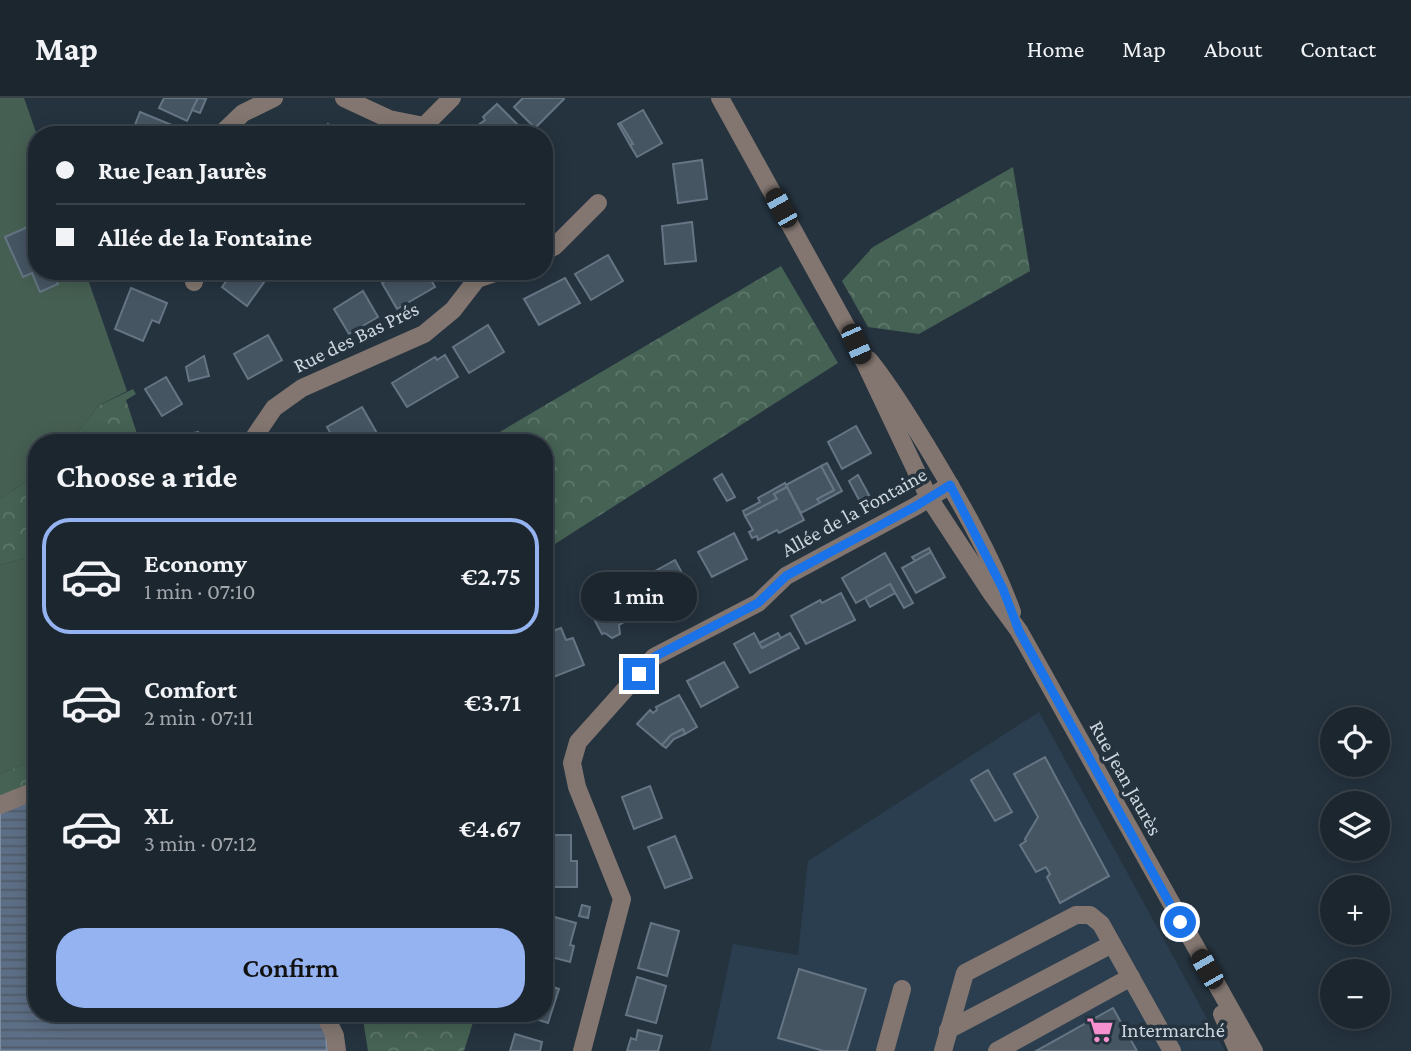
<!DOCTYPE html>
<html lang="en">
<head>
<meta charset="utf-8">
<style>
	body { margin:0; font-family:"Crimson Pro",serif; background:#29323b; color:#f1f3f6; height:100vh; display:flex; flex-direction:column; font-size:26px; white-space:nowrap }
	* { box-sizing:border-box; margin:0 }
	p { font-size:23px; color:#a0a5aa }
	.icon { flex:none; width:38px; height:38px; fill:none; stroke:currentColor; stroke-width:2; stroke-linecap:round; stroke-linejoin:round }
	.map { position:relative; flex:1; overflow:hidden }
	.side { position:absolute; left:28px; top:336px; width:525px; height:588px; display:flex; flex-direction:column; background:#1c262f; border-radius:28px; box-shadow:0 4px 18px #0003,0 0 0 2px #3a434b }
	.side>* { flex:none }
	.banner { position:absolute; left:28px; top:28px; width:525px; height:154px; border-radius:28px; box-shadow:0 4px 18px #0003,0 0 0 2px #3a434b; display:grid; align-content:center; height:154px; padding:0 28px; background:#1c262f }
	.fabs { position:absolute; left:1320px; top:609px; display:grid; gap:14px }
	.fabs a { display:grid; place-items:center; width:70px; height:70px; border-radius:50%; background:#1c262f; box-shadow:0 4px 18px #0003,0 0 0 2px #3a434b; font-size:35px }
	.end { position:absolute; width:32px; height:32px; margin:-16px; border:9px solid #1a73e8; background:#fff; box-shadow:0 0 0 4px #fff }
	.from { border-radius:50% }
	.bubble { position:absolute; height:49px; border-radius:24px; background:#1c262f; box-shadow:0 4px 18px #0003,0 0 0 2px #3a434b; font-size:23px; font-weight:600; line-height:49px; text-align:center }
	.car { position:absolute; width:21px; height:42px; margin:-21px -10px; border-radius:9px; box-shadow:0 0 5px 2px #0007; background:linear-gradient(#222 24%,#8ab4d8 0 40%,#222 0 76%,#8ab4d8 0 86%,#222 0) }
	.banner b { display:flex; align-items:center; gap:24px; height:66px; font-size:26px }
	.banner b+b { border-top:2px solid #3a434b }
	.banner i { width:18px; height:18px; background:#f1f3f6 }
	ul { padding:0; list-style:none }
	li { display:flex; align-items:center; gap:21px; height:116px; margin:0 14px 10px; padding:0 14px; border:4px solid transparent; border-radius:28px }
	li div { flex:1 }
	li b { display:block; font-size:26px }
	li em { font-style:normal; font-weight:600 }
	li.selected { border-color:#95b2f1 }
	li>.icon { width:63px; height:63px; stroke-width:1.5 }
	h2 { padding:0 28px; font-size:32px; line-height:84px }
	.primary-button { display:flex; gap:14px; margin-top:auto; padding:14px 28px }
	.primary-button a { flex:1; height:80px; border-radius:28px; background:#95b2f1; color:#111; font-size:28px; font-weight:600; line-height:80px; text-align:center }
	header { display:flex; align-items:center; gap:42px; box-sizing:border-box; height:98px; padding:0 35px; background:#1c262f; border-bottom:2px solid #3a434b }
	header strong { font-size:33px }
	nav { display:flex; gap:38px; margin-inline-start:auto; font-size:24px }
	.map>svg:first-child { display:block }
</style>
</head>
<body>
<header>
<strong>Map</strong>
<nav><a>Home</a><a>Map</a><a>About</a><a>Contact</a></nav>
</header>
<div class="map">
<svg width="1411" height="953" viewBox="0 0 1411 953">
	<defs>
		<pattern id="forest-crowns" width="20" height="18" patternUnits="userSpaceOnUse" patternTransform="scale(1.75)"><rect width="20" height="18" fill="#456254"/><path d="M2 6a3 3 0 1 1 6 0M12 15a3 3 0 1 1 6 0" fill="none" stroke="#5f786c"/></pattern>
		<pattern id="water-rules" width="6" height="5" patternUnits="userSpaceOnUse" patternTransform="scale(1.75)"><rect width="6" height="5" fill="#5d6f86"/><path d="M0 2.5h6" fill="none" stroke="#4f5a68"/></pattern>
	</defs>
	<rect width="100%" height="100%" fill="#25333f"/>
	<polygon fill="#2a3e4f" points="1039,614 1225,953 710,953 733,846 798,857 808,763"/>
	<g fill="#465f53">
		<polygon points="0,0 24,0 37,37 37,173 85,173 127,293 98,308 69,345 37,345 37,376 0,401"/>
		<polygon points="32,458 37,468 37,661 0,676 0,467"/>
	</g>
	<g fill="url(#forest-crowns)">
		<polygon points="1013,69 1030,173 919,236 868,229 842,183 873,149"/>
		<polygon points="781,168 838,265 544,453 544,345 481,345"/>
		<polygon points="133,291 136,296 126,302 140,345 69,345 98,308"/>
		<polygon points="37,376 37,468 32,458 0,467 0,401"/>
		<polygon points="37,661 37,687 0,701 0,676"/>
		<polygon points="362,915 476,915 464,953 368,953"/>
	</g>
	<polygon fill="url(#water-rules)" stroke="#7f8ea0" stroke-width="2" points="37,697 37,915 316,915 326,936 327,953 0,953 0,712"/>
	<g fill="#455562" stroke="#657583" stroke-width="2">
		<polygon points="164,0 198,0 187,23 159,10"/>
		<polygon points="198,0 206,1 200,15 192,12"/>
		<polygon points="523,0 563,0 564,1 535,30 514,9"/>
		<polygon points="497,6 518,27 508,37 471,37 469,34 485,22 483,19"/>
		<polygon points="643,12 662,45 637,59 630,47 633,46 620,25"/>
		<polygon points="140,14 172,27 168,37 135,37 138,28 135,27"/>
		<polygon points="620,25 633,46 630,47 618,26"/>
		<polygon points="328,26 337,33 334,37 320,37"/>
		<polygon points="702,62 707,101 678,105 673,66"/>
		<polygon points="692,124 696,163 665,166 662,128"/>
		<polygon points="32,127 37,138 37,173 53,173 58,186 40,194 32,175 23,179 5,139"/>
		<polygon points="608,157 623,183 591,202 575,176"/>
		<polygon points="234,173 272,173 247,208 222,189"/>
		<polygon points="403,173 426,173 435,189 397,211 382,185"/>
		<polygon points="565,180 580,205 539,227 524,201"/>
		<polygon points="131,190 167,205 159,225 152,222 143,243 115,231"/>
		<polygon points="363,193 378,219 349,236 334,211"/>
		<polygon points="488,227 504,254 469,275 453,249"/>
		<polygon points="268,237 282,262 248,281 234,256"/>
		<polygon points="445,257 458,279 407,309 392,285 435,259 437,262"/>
		<polygon points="204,258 209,278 189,283 186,269"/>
		<polygon points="166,279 182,306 162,318 145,291"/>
		<polygon points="362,309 378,337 364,345 336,345 327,329"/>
		<polygon points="856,328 871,355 842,371 828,344"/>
		<polygon points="198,334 200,345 174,345 173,340"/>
		<polygon points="827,365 842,393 820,405 817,401 834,392 821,368"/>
		<polygon points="821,368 834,392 817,401 820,405 801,415 786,387"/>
		<polygon points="722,376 735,399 727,403 714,381"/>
		<polygon points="858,377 869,397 859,402 849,383"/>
		<polygon points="785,385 787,389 774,396 777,401 745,418 743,413 760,404 758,400"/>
		<polygon points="787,389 804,422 779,435 777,432 758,442 757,438 752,440 749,434 753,432 745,418 777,401 774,396"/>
		<polygon points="734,435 747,461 712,479 698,454"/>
		<polygon points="929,450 931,454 915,463 912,459"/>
		<polygon points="931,454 945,479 916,495 902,470"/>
		<polygon points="885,455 913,505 904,510 890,486 856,505 842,480"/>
		<polygon points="675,462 687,484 662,497 667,505 655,511 639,482"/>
		<polygon points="629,484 645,512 619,527 620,536 612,540 605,535 602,536 587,508"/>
		<polygon points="890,486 895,495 870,509 865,500"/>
		<polygon points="671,492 676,500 667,505 662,497"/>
		<polygon points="841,495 855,522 806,546 791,518 820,502 822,505"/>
		<polygon points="561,530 566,542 573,540 584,567 551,580 544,562 544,536"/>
		<polygon points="754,535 762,550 790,535 799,550 750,575 734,546"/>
		<polygon points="778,535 781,540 762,550 759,545"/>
		<polygon points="724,564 738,589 701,609 687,583"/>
		<polygon points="679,597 697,629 685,636 683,631 671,637 662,647 637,626 650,612 653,615 657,612 656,609"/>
		<polygon points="683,631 685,636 674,641 666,650 662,647 671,637"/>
		<polygon points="1045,659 1109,778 1060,805 1047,779 1050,776 1046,769 1036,774 1020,747 1026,743 1025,741 1038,719 1014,676"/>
		<polygon points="988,672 1012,714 995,723 971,682"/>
		<polygon points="650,688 662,720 634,731 622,699"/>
		<polygon points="544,737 571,737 571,763 577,763 577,789 544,789"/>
		<polygon points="675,738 692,780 665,790 648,749"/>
		<polygon points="582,807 590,809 588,820 579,818"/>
		<polygon points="544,816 576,825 570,847 574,848 570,864 544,857"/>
		<polygon points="651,825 679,833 667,878 638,870"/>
		<polygon points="799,871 866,891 847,953 824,953 778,940"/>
		<polygon points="637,879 666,888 656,925 626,917"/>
		<polygon points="544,886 559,891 548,925 517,915 544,915"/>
		<polygon points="1113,910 1137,953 1036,953"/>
		<polygon points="638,932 662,938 658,953 627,953 631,940 636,942"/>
		<polygon points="515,936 542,944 540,953 510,953"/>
	</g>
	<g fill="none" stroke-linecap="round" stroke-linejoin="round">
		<g stroke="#837670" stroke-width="18">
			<polyline points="344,0 389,21 424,28"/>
			<polyline points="720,0 856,246 929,400 992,496 1019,533 1254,953"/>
			<polyline points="424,28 452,0"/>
			<polyline points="220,37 243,15 274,0"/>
			<polyline points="544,154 555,148 598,105"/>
			<polyline points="194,184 195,173"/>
			<path d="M869,262C891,289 908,318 926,347C958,400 991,456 1012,514"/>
			<polyline points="255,338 274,310 302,290 424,236 453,212 477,181 501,173"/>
			<polyline points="0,707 37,692"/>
			<polyline points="324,915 335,938 337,953"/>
			<polyline points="1222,916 1238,953"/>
			<polyline points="948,932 1112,846"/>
			<polyline points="582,953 622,801 577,689 572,665 578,644 654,559 758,505 786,478 916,408 950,387"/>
			<polyline points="885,953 902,891"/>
			<polyline points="943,953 965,875 1076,817 1090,817 1101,826 1172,953"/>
			<polyline points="997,953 1131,879"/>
		</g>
	</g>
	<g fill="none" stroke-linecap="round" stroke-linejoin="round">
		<polyline stroke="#1a73e8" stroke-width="9" points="639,576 654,559 758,505 786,478 916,408 950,387 1003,491 1019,533 1180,824"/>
	</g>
	<defs>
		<g id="supermarket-bare" transform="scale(2.1)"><path d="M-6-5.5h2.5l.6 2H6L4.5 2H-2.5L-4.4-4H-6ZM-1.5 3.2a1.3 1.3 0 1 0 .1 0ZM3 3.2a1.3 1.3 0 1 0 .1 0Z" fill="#f790ce" stroke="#25333f" stroke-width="2.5" paint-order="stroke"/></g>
	</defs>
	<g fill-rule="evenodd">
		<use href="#supermarket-bare" x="1100" y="932"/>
	</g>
	<g text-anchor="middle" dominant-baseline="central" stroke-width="7" stroke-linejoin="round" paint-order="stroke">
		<g font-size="21" fill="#cdd6de" stroke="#25333f">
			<text transform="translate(356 239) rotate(-26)">Rue des Bas Prés</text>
			<text transform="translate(854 414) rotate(-29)">Allée de la Fontaine</text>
			<text transform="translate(1126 680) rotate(61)">Rue Jean Jaurès</text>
		</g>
		<g font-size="21" fill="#cdd6de" stroke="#25333f" text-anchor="start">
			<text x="1121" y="932">Intermarché</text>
		</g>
	</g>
</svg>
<div class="fabs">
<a><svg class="icon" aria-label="locate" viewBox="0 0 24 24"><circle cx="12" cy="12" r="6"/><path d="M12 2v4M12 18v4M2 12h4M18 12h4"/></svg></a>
<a><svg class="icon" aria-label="layers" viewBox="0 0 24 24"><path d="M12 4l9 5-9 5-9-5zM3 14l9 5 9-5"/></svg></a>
<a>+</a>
<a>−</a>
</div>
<i class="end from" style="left:1180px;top:824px"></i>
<i class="end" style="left:639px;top:576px"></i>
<div class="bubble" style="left:581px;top:474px;width:116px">1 min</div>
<i class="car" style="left:781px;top:110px;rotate:331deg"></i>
<i class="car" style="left:856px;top:246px;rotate:156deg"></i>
<i class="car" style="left:1207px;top:871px;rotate:330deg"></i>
<div class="banner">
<b><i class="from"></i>Rue Jean Jaurès</b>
<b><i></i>Allée de la Fontaine</b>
</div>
<section class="side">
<h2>Choose a ride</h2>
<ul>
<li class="selected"><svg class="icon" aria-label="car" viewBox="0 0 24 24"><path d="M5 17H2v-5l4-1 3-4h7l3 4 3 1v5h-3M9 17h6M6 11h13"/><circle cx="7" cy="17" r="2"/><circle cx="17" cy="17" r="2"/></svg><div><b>Economy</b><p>1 min · 07:10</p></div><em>€2.75</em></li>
<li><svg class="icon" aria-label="car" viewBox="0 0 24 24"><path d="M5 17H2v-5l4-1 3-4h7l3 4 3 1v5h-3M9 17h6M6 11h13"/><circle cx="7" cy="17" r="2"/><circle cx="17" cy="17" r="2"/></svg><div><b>Comfort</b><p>2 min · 07:11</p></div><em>€3.71</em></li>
<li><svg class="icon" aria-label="car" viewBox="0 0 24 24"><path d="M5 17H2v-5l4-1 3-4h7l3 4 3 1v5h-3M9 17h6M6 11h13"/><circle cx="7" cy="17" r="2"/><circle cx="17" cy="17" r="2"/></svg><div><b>XL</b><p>3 min · 07:12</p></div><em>€4.67</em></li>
</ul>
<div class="primary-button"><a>Confirm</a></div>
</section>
</div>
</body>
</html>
